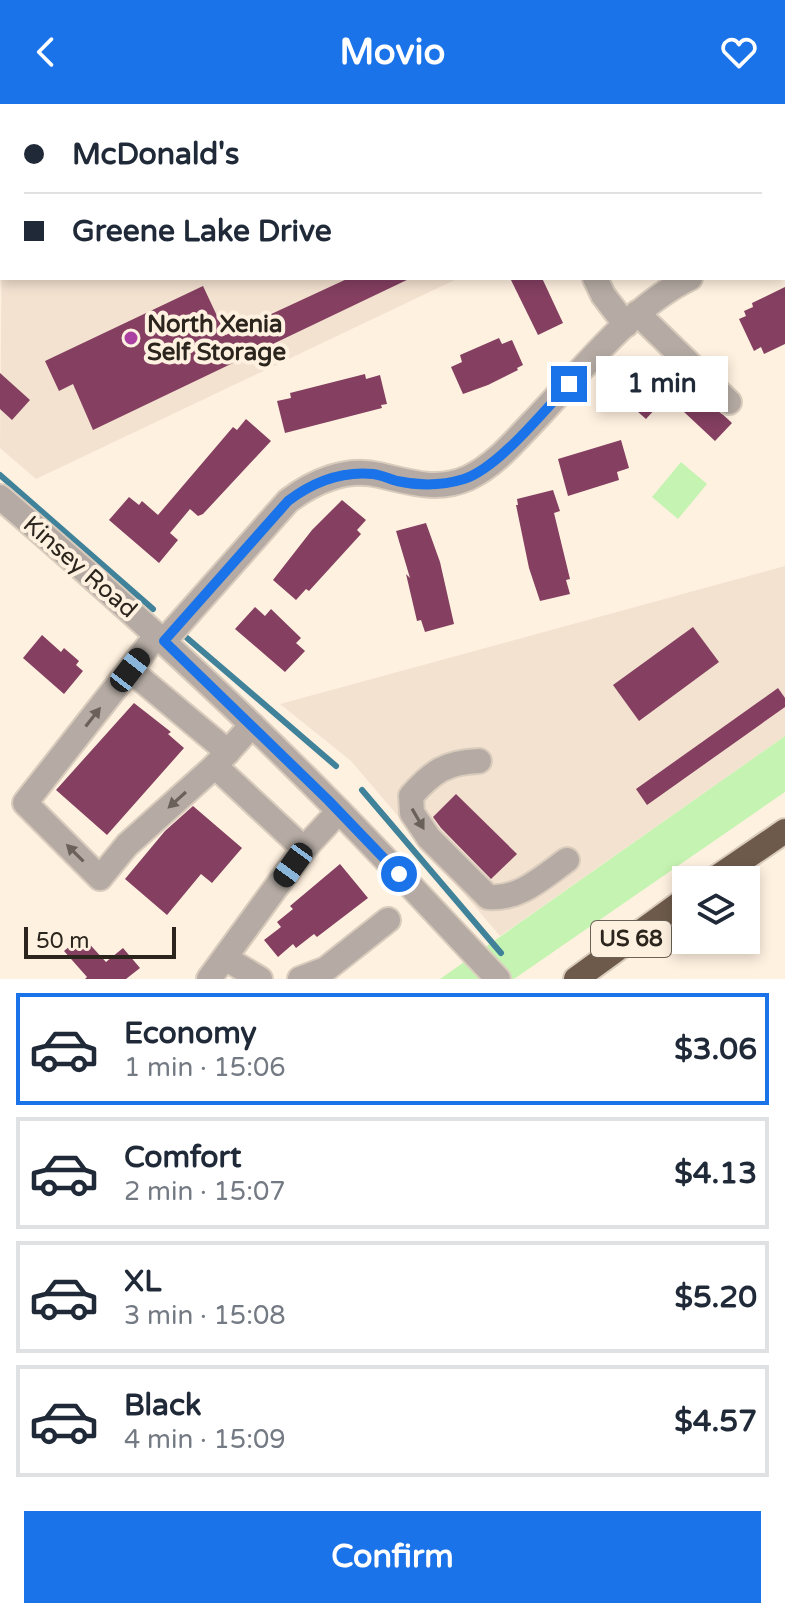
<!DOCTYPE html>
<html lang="en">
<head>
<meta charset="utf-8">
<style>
	body { margin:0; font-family:"Varela Round",sans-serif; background:#f6f6f7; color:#1f2937; height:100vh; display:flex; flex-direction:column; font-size:30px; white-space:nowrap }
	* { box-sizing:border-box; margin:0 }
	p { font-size:26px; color:#747a83 }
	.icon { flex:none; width:44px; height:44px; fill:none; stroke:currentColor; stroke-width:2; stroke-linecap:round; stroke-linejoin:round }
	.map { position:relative; height:875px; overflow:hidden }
	.details { display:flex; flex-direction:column; background:#fff; flex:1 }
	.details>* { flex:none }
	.banner { position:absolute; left:0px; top:0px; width:786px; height:176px; box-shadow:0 4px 12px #0003; display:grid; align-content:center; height:176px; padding:0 24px; background:#fff }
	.tools { position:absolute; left:672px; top:762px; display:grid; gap:16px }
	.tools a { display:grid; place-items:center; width:88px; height:88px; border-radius:0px; background:#fff; box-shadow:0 4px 12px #0003; font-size:40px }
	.scale { position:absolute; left:24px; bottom:20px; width:152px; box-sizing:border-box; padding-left:8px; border:4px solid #2b251d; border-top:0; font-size:22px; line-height:28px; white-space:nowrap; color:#2b251d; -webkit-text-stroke:6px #fff1e0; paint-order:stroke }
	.end { position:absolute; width:36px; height:36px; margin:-18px; border:10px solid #1a73e8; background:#fff; box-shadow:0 0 0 4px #fff }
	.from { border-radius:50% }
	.bubble { position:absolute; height:56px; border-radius:0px; background:#fff; box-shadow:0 4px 12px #0003; font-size:26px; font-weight:800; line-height:56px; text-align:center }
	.car { position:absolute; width:24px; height:48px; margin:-24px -12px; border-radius:10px; box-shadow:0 0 6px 2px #0007; background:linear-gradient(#222 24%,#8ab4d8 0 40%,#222 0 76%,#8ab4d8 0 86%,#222 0) }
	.banner b { display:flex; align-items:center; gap:28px; height:76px; font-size:30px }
	.banner b+b { border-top:2px solid #e0e1e3 }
	.banner i { width:20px; height:20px; background:#1f2937 }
	ul { padding:14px 0 0; list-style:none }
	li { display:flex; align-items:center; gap:24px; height:112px; margin:0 16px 12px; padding:0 8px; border:4px solid #e0e1e3; border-radius:0px }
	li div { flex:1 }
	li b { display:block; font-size:30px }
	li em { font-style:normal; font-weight:800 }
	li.on { border-color:#1a73e8 }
	li>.icon { width:72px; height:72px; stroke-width:1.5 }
	.button { display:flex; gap:16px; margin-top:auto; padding:16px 24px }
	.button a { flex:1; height:92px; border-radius:0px; background:#1a73e8; color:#fff; font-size:32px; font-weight:800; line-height:92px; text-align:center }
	header { display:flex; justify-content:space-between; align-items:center; height:104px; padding:0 24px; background:#1a73e8; color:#fff; font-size:36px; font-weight:800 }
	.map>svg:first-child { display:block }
</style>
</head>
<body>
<header><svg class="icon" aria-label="back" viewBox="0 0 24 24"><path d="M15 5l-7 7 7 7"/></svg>Movio<svg class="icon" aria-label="heart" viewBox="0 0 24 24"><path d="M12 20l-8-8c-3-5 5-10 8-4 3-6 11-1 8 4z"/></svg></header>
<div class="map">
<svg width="785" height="875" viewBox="0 0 785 875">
	<rect width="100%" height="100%" fill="#fff1e0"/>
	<g fill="#f4e2d1">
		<polygon points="2,107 2,174 459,174 36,375 0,344"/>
		<polygon points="785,462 785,632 500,832 351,657 280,600"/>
	</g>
	<g fill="#c5f3b1">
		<polygon points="681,358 707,380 678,415 652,393"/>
		<polygon points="785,632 785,688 514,875 440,875"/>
	</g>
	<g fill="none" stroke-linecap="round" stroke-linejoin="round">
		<g stroke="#40829a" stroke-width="6">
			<polyline points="0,371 153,505"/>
			<polyline points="187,534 336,662"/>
			<polyline points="362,686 501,849"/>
		</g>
	</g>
	<g fill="#843f61">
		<polygon points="349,174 411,174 93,326 73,280 59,287 45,257 203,182 226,231"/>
		<polygon points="510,174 542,174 563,219 538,231"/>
		<polygon points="785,183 785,240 764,250 761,243 754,247 739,215 746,212 744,207 753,203 752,199"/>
		<polygon points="499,234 502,240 512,236 523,261 517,264 518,266 488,281 463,290 451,263 462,258 460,251"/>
		<polygon points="666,258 732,319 715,337 667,292 646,315 629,300"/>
		<polygon points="0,269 30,296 12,316 0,305"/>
		<polygon points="365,270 366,275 380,271 387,300 381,301 382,304 285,329 277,297 291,294 290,289"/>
		<polygon points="246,315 271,337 203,410 198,412 190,405 170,429 178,436 159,459 109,416 129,393 139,401 142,397 158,411 233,323 237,326"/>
		<polygon points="621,336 629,364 617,368 619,376 568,392 558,355"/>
		<polygon points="553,386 560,407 554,409 570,475 566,476 570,490 540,497 529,464 516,401 518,401 517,395"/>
		<polygon points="342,396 366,416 357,426 361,430 309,487 306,485 296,496 273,476 312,426"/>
		<polygon points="426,419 440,458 454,520 425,528 421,516 417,517 406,470 410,474 396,427"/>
		<polygon points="255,503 265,512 271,505 301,534 296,539 305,547 285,568 235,525"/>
		<polygon points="693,523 719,558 639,617 613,581"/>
		<polygon points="42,531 61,548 64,544 79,557 76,561 83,567 64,590 23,554"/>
		<polygon points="778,584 785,594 785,603 647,701 636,685"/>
		<polygon points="134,599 171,628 168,630 184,644 107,731 56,686"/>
		<polygon points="456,690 517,750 491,775 441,724 433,713"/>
		<polygon points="193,702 242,744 212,779 201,770 167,811 125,775 165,727"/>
		<polygon points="340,760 368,794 317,833 314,830 296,844 293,840 278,853 264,836 281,823 277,818 293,805 290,802"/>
		<polygon points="82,832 106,858 123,844 140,864 126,875 85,875 87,873 64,847"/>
	</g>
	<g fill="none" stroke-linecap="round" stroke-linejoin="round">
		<g stroke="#d9ccbd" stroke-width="28">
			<g id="minor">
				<polyline points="25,2 30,0"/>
				<polyline points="779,2 783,0"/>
				<polyline points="0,15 2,14"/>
				<polyline points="784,99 785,101"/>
				<polyline points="784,128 785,128"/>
				<polyline points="595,174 603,191 626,221"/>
				<polyline points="637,209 729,298"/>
				<path d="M0,393C117,493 231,597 339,707C393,762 445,819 498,875"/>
				<polyline points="157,531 25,699 100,774 127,741 215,662 252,621"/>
				<path d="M164,537L288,397C313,378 346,363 379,371C410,378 437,388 468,374C494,362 514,338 533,318C580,269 629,204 690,174"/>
				<polyline points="130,566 228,648"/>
				<path d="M479,657C446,658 432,668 411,692L412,709L429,734L488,793C519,796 543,773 567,756"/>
				<polyline points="215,662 304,745"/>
				<polyline points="225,854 260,875"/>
				<polyline points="209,875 304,745 339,707"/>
				<polyline points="300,875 326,865 388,816"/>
			</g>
		</g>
		<g stroke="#d9ccbd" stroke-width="28">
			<g id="highway">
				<polyline points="713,776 785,727"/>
				<polyline points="576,875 686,795"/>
			</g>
		</g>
		<use href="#minor" stroke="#b5aba4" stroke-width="24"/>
		<use href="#highway" stroke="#6d5a4b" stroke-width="24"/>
	</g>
	<defs><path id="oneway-solid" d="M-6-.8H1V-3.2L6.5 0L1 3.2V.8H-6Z" transform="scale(2)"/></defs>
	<g fill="#69615a">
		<use href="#oneway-solid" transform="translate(93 613) rotate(-52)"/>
		<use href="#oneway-solid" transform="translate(177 696) rotate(138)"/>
		<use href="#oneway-solid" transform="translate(418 715) rotate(60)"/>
		<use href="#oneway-solid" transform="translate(75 749) rotate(-135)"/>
	</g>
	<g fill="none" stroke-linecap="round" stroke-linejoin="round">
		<path stroke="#1a73e8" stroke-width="10" d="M399,770L328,696L164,537L288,397C313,378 341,367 373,370C382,371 389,375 397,377C420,382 441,382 464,375C498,364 544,307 569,280"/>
	</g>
	<circle fill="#a940a2" stroke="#fff1e0" stroke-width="3" cx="131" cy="234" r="8"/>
	<g text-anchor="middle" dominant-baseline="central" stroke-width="8" stroke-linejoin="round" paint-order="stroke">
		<rect fill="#fff1e0" stroke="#6b6258" stroke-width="2" x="591" y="817" width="80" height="36" rx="6"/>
		<g font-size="22" font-weight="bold" fill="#2b251d">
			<text x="631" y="835">US 68</text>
		</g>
		<g font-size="24" font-weight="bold" fill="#2b251d" stroke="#fff1e0" text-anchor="start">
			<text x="147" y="220">North Xenia<tspan x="147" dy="28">Self Storage</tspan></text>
		</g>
		<g font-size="24" fill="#2b251d" stroke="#fff1e0">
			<text transform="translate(80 463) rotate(41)">Kinsey Road</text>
		</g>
	</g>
</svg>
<div class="tools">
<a><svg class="icon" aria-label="layers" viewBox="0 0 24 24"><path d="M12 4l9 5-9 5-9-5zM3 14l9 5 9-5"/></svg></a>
</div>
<div class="scale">50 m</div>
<i class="end from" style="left:399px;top:770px"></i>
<i class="end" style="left:569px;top:280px"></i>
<div class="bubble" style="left:596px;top:252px;width:132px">1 min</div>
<i class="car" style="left:130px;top:566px;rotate:38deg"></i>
<i class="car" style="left:293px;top:761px;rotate:216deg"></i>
<div class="banner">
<b><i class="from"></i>McDonald's</b>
<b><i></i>Greene Lake Drive</b>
</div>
</div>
<section class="details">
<ul>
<li class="on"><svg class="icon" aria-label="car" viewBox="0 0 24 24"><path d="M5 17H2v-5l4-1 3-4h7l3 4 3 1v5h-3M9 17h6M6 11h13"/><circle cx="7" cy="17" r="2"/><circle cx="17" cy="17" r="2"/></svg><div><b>Economy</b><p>1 min · 15:06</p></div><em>$3.06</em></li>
<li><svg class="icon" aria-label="car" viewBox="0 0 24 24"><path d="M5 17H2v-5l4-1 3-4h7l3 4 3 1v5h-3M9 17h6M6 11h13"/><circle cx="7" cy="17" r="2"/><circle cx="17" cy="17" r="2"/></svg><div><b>Comfort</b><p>2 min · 15:07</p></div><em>$4.13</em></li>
<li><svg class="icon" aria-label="car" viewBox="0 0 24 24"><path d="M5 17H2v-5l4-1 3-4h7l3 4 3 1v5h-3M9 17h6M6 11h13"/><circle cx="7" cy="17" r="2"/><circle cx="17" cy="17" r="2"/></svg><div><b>XL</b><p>3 min · 15:08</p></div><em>$5.20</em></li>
<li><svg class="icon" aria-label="car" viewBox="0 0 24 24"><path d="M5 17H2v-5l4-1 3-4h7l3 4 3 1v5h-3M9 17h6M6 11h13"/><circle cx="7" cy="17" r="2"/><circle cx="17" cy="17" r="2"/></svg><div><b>Black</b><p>4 min · 15:09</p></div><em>$4.57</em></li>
</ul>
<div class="button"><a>Confirm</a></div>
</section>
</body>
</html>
